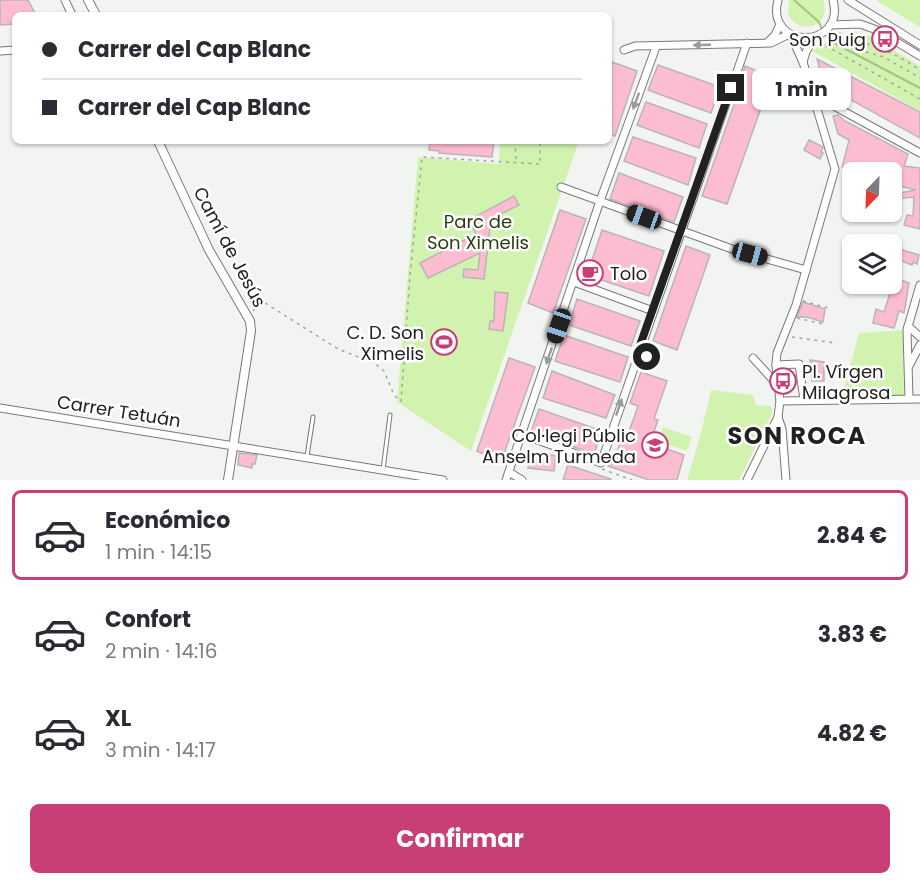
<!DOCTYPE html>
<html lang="es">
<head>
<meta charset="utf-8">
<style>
	body { margin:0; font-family:Poppins,sans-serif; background:#f2f2f3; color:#2b2b33; height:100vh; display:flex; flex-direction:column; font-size:22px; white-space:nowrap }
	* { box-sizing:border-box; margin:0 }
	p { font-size:20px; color:#7c7c81 }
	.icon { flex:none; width:33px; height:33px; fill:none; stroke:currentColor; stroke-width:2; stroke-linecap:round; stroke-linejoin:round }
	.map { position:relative; height:480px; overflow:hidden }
	.details { display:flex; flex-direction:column; background:#fff; flex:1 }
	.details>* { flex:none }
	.guide { position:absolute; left:12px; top:12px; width:600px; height:132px; border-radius:9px; box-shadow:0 2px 4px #0004; display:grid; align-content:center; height:132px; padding:0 30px; background:#fff }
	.needle { width:39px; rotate:203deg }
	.fabs { position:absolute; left:842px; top:162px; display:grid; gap:12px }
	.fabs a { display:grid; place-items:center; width:60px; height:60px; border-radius:9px; background:#fff; box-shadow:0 2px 4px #0004; font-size:30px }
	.end { position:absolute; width:27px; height:27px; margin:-14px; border:8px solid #202120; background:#fff; box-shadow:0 0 0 3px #fff }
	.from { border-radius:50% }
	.bubble { position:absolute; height:42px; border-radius:9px; background:#fff; box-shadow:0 2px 4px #0004; font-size:20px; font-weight:700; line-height:42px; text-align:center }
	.car { position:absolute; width:18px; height:36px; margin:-18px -9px; border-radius:8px; box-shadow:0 0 4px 2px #0007; background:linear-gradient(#222 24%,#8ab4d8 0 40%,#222 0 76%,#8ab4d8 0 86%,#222 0) }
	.guide b { display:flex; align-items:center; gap:21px; height:57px; font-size:22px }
	.guide b+b { border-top:2px solid #e1e1e2 }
	.guide i { width:15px; height:15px; background:#2b2b33 }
	ul { padding:10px 0 0; list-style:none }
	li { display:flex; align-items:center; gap:18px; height:90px; margin:0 12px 9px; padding:0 18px; border:3px solid transparent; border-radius:9px }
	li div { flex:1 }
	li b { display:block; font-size:22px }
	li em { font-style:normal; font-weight:700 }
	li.active { border-color:#c83e76 }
	li>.icon { width:54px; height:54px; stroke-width:1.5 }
	.action { display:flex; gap:12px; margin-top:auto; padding:12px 30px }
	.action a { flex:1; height:69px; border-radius:9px; background:#c83e76; color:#fff; font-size:24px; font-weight:700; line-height:69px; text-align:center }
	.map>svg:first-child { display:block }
</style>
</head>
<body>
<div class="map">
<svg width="920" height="480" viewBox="0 0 920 480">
	<rect width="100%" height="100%" fill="#f2f4f1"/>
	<g fill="#d1f3af">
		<path d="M789,0H823C832,25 801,38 788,14Z"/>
		<polygon points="920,0 920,27 877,1 878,0"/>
		<path d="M854,32L870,36L920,66V111L812,51C825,41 837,36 854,32Z"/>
		<polygon points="500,141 579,141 471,451 397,402 418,157 499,164"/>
		<polygon points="903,330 904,395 842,396 859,333"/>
		<polygon points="711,390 753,395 756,405 771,406 773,411 739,480 687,480 701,433"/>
		<polygon points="663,427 692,437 687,451 658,441"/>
	</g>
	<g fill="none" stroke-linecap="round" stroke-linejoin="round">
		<polyline stroke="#a3c482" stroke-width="2" points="794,0 819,22 823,32 836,44 920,88"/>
	</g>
	<g fill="#fdbdd0" stroke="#b9b5b6" stroke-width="1.5">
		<polygon points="0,0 28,0 36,15 15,15 15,24 0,25"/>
		<polygon points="817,59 920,112 920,138 824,85"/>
		<polygon points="612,62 637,71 615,136 609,134 609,71"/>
		<polygon points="658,65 720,87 711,113 648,90"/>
		<polygon points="745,66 772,77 727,204 702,196 736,99"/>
		<polygon points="646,102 707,124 699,148 637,125"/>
		<polygon points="838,115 845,121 908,154 904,166 920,168 920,229 904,225 907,215 913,216 914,197 894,199 893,194 916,190 891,184 891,172 859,172 842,168 849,140 838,134 833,116"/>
		<polygon points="633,137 696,158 688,185 624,161"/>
		<polygon points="809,140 823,147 821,152 823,153 820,159 804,150"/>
		<polygon points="430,141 494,141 492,157 439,153 440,151 429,150"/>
		<polygon points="619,173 683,197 674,222 610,199"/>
		<polygon points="514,196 519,205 491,219 484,279 463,277 464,269 478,270 480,253 428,278 420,263 476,234 469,220"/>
		<polygon points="560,210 586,219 553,313 528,303"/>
		<polygon points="602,230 664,251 649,296 587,275"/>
		<polygon points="686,246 710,255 677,350 653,341"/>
		<polygon points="896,248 919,255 917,264 913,262 912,265 894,258"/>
		<polygon points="891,276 909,283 904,313 899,311 894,328 873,323 876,309 884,312 891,290 888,289 889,284 891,284"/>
		<polygon points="495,292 508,293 503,331 489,329 490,321 494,321"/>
		<polygon points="577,299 640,321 631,346 569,325"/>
		<polygon points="803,302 825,309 823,322 807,317 797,317"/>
		<polygon points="564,335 628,357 620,382 555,361"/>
		<polygon points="509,358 535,367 501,462 477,451"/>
		<polygon points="810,360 824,362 824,381 812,381"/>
		<polygon points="552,371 615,395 606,418 543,398"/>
		<polygon points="641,372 667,381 654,419 658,420 650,443 684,455 677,480 649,480 608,466 611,456 615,457 621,441 625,443 638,406 630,403"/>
		<polygon points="539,409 602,431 594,454 531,432"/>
		<polygon points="530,452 556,456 554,471 528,468"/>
		<polygon points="239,453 257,455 255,464 252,464 252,468 238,465"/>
		<polygon points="568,465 611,479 611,480 563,480"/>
	</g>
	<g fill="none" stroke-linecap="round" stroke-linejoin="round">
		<g stroke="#787977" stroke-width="5">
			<g id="service">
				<polyline points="307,456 313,417"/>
				<polyline points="383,470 390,415"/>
			</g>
		</g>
		<g stroke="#787977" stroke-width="9">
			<g id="minor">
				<polyline points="65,0 72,15"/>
				<path d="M778,0C765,50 846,50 833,0"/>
				<polyline points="848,0 920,45"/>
				<polyline points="830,25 860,24 877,30 920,56"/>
				<polyline points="768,42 775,35 780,24"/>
				<polyline points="624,50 635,46 771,43 789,34"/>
				<polyline points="0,51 15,50"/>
				<polyline points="803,62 806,52 814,37"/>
				<polyline points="812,94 920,153"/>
				<polyline points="561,187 732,249 806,270"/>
				<polyline points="574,282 653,311"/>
				<polyline points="908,326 920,337"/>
				<polyline points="753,358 773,380 778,382"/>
				<polyline points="776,365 799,364 804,400"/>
				<polyline points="909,366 920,345"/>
				<polyline points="909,399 907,330 920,285"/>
				<polyline points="780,401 920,399"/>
				<polyline points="0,408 443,480"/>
				<polyline points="778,417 782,429 786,480"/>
				<polyline points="521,434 601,463 747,43"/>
				<polyline points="509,472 522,480"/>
				<polyline points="506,480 600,201 656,47"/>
				<polyline points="747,480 778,417 780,401 776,365 777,353 796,305 835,169 803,62 790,34"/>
			</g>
		</g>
		<g stroke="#787977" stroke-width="10">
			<g id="tertiary">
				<polyline points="88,0 96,15"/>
				<polyline points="158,141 209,250 250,321 251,331 228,480"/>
			</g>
		</g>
		<g stroke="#a3a5a3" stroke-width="1.5" stroke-dasharray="3 4.5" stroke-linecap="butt">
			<polyline points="831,36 841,33"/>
			<path d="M837,44C864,36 898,55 920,70"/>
			<polyline points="818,46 828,47 920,99"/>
			<polyline points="830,47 836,44 884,57 920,78"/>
			<polyline points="609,50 611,51"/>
			<polyline points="515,141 516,163"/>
			<polyline points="842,172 852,177"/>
			<polyline points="803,301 828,308"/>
			<polyline points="253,311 261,304 265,303 338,349 374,363 384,371 394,395 400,401"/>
			<polyline points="797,318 823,324"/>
			<polyline points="792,337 835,343"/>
			<polyline points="401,402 410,275 422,157 540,164 540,141"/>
			<polyline points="602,469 632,480"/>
		</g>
		<use href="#service" stroke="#fff" stroke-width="3"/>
		<use href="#minor" stroke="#fff" stroke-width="7"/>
		<use href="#tertiary" stroke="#fff" stroke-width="8"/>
	</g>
	<defs><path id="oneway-solid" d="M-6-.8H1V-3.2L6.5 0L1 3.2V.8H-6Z" transform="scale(1.5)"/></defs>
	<g fill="#9b9b9b">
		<use href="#oneway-solid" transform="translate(702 45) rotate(178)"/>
		<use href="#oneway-solid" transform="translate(636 101) rotate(110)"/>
		<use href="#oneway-solid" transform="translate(549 356) rotate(109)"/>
		<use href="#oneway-solid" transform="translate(619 407) rotate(-71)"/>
	</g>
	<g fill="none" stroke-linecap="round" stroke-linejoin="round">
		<polyline stroke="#202120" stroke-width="8" points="647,357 638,351 731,88"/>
	</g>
	<defs>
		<g id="bus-ring" transform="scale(1.35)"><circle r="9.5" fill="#fff" stroke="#c83e76" stroke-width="1.5"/><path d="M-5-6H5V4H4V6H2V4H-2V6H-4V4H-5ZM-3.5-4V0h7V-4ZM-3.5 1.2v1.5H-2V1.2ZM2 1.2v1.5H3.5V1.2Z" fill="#c83e76"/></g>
		<g id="cafe-ring" transform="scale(1.35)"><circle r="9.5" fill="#fff" stroke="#c83e76" stroke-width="1.5"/><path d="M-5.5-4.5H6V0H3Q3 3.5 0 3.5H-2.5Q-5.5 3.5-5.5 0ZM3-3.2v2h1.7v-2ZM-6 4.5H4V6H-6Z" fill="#c83e76"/></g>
		<g id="stadium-ring" transform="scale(1.35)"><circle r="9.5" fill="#fff" stroke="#c83e76" stroke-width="1.5"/><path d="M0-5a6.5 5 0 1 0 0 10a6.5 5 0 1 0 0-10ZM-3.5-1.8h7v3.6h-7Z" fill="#c83e76"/></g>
		<g id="school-ring" transform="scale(1.35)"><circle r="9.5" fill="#fff" stroke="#c83e76" stroke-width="1.5"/><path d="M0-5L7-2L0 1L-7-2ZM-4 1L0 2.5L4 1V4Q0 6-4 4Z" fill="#c83e76"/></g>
	</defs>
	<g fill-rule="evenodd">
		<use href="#bus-ring" x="885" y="39"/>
		<use href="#cafe-ring" x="590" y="273"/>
		<use href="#stadium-ring" x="444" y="342"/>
		<use href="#bus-ring" x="783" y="381"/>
		<use href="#school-ring" x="655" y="445"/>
	</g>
	<g text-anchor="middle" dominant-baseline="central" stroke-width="5" stroke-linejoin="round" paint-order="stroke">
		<g font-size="18" fill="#202120" stroke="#fff" text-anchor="end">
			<text x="866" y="39">Son Puig</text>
			<text x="610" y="273" text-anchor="start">Tolo</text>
			<text x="424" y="332">C. D. Son<tspan x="424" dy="21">Ximelis</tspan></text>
			<text x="802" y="371" text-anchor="start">Pl. Vírgen<tspan x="802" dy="21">Milagrosa</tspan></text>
			<text x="636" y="435">Col·legi Públic<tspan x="636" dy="21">Anselm Turmeda</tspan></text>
		</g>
		<g font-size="18" fill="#283c0d" stroke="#fff">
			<text x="478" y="221">Parc de<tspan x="478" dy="21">Son Ximelis</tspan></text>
		</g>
		<g font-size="18" fill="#202120" stroke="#fff">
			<text transform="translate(230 247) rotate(62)">Camí de Jesús</text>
			<text transform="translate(119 411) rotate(9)">Carrer Tetuán</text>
		</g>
		<g font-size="24" font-weight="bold" letter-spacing="1.5" fill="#202120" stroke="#fff">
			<text x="797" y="435">SON ROCA</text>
		</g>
	</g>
</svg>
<div class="fabs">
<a><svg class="needle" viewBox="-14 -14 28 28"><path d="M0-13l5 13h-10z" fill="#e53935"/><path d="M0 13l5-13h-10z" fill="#7c7c81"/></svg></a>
<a><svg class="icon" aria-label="layers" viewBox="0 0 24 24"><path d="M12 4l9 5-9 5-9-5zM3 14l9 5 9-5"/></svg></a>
</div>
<i class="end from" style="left:647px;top:357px"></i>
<i class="end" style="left:731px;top:88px"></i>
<div class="bubble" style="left:752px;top:68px;width:99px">1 min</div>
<i class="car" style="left:644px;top:217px;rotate:290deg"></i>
<i class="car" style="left:750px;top:254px;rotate:105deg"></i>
<i class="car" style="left:559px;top:326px;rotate:199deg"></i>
<div class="guide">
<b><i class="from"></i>Carrer del Cap Blanc</b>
<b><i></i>Carrer del Cap Blanc</b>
</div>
</div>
<section class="details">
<ul>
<li class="active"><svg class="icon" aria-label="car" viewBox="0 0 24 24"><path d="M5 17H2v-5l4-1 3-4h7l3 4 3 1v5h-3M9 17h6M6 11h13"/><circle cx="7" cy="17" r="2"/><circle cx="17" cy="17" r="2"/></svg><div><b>Económico</b><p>1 min · 14:15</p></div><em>2.84 €</em></li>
<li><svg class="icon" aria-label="car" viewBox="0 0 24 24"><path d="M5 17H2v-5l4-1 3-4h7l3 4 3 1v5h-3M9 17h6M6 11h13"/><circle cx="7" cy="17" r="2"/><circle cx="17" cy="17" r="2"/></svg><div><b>Confort</b><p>2 min · 14:16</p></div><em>3.83 €</em></li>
<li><svg class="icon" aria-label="car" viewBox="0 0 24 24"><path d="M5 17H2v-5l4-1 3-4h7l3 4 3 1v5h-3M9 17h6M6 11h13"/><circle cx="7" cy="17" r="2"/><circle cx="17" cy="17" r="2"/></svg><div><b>XL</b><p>3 min · 14:17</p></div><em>4.82 €</em></li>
</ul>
<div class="action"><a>Confirmar</a></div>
</section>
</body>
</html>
